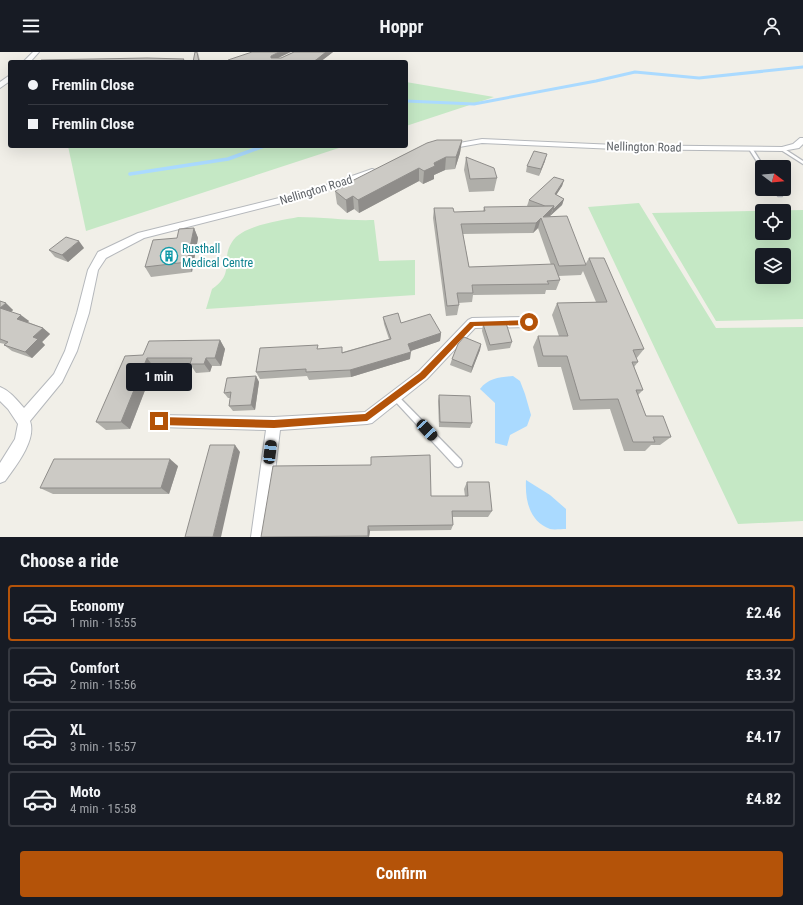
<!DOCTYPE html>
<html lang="en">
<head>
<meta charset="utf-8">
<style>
	body { margin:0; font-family:"Roboto Condensed",sans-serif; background:#20242c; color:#f1f3f6; height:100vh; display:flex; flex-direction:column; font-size:15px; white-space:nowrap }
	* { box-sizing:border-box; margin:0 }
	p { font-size:13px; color:#9ea1a6 }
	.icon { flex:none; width:22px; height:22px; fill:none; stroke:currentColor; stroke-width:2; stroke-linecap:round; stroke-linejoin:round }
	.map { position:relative; height:485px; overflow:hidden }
	.panel { display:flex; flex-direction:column; background:#171b24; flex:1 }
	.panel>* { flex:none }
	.banner { position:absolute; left:8px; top:8px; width:400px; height:88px; border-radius:4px; box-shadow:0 4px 16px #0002; display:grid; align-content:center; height:88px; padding:0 20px; background:#171b24 }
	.needle { width:26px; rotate:106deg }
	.tools { position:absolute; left:755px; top:108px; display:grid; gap:8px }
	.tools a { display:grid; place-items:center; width:36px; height:36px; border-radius:4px; background:#171b24; box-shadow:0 4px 16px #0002; font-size:20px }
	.end { position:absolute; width:18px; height:18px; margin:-9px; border:5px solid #b45309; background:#fff; box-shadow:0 0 0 2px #fff }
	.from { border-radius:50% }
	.bubble { position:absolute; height:28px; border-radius:4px; background:#171b24; box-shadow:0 4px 16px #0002; font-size:13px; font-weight:700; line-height:28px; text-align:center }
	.car { position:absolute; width:12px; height:24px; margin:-12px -6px; border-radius:5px; box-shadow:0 0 3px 1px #0007; background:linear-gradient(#222 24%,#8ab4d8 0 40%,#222 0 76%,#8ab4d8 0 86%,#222 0) }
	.banner b { display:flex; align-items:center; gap:14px; height:38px; font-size:15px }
	.banner b+b { border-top:1px solid #363941 }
	.banner i { width:10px; height:10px; background:#f1f3f6 }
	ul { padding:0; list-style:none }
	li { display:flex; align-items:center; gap:12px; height:56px; margin:0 8px 6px; padding:0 12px; border:2px solid #363941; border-radius:4px }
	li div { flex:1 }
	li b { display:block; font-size:15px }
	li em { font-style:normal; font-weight:700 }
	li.current { border-color:#b45309 }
	li>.icon { width:36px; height:36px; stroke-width:1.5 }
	h2 { padding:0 20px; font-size:18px; line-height:48px }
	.action { display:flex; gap:8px; margin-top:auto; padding:8px 20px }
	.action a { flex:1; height:46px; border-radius:4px; background:#b45309; color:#fff; font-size:16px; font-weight:700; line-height:46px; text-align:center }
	header { display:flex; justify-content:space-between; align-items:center; height:52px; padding:0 20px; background:#171b24; font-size:18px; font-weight:700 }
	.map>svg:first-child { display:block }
</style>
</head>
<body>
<header><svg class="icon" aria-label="menu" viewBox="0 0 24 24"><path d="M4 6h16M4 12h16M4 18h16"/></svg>Hoppr<svg class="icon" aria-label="person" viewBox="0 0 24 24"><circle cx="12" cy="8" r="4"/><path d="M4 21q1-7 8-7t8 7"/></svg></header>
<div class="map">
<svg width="803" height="485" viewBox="0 0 803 485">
	<rect width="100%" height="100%" fill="#f1efe8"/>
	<g fill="#c5e8c5" fill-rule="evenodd">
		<polygon points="406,30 494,45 406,74"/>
		<polygon points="68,94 345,94 86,179"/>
		<polygon points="639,151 716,276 803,275 803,469 738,472 588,155"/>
		<path d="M803,158V267L716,269L652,161ZM762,159H784V181H762ZM762,203H784V225H762Z"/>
		<path d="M298,165C324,165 349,169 374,168L379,209L415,208V243L206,257L212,237C236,221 220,208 232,190C242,173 280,169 298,165Z"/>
	</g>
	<g fill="#aadaff">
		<path d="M513,324L520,329L525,342L531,363L527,374L510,383L507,394L495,391V351L480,337C488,326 500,325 513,324Z"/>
		<path d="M526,428L550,443L566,457V477C561,477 554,478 550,477C529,469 525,448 526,428Z"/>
	</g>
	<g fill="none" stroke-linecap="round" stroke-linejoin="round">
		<polyline stroke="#aadaff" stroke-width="3" points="406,49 474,52 596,29 635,20 699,26 803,15"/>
		<polyline stroke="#aadaff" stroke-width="3.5" points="130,122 228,107 264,94"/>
		<g stroke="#b5b8bc" stroke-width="2.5">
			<g id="service">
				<polygon points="750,96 752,96 764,115 762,115 762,116 761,116 749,97"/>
				<polygon points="781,96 783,96 803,109 803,112 781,98"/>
				<polygon points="774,137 778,137 782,143 782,144 778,144"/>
				<polygon points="395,342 397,343 461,408 462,411 461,414 458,415 455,414 393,347 392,345 393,343"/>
			</g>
		</g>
		<g stroke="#b5b8bc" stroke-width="2">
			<g id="minor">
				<polygon points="33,0 39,0 30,10 23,10"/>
				<polygon points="10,23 10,29 0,36 0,30"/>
				<polygon points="800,86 803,86 803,92 799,96 782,99 616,97 482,91 448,97 444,95 448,93 482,87 616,93 782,95 793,92"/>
				<path d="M372,117L375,118L376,120L375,122L321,141L144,186L106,206L98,218L89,261L77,299L62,330L30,369C37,388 15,415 5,429L0,431V411L15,387L18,372L8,357L0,349V335C10,339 17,348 24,356L54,322L65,299L77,261L88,218L98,200L138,181L315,137Z"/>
				<polygon points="529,265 533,267 535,270 533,273 529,275 475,276 427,327 372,371 367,372 280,378 267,485 251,485 266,378 159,375 154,374 152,369 154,364 159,363 274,365 365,360 419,319 468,268 472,266"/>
			</g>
		</g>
		<use href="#service" fill="#fff" fill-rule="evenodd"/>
		<use href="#minor" fill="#fff" fill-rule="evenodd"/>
	</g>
	<g fill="#afaea9" fill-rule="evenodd">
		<polygon points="294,0 333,0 320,10 228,10 281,6"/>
		<polygon points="462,88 460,101 455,117 445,118 434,123 434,127 423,132 419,129 359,161 354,157 347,161 337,152 335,139 342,135 342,134"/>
		<polygon points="466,105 497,126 494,139 469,140 464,118"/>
		<polygon points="545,109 539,124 526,120 527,114"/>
		<path d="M564,128L562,134L556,143L564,147L562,153L550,164L585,213L589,206L644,297L636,307L638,310L634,315L643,338L638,343L646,364L671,385L660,393H651L645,399H624L610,357L573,358L561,315H538L533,295L538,284H559L552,263L557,251L596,250L583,219L581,223L558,224L560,228L556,238H546L545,242L473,243L472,250L458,251L459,253L457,263L446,264L433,166L434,156L454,160H483L484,155H528L527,154L529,148ZM538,176L551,213L469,215L463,182L533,181Z"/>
		<polygon points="194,176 198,186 192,220 151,225 145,215 177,186"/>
		<polygon points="84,196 68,210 55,205 49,198"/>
		<polygon points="0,249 13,258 11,260 29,269 28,270 43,276 50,282 42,290 45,293 32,306 12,299 4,293 5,292 0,291"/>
		<polygon points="383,265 401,271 441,281 440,289 410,299 410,307 351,325 309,328 307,324 260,327 256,320 319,297 343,300 389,287 384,272"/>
		<polygon points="483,272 512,290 510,296 488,299 482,279"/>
		<polygon points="220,288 225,297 221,314 212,314 210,320 196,321 192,315 154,315 130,377 106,378 96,370 143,303"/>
		<polygon points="481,292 480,298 471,321 450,313 452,307"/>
		<polygon points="256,324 259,330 255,358 233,359 229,354 230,346 228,346 224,341"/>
		<polygon points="439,343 472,371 470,376 439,375 438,349"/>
		<polygon points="178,414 169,442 53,442 40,436"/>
		<polygon points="467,430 492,459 488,465 453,465 453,473 451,478 370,479 369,485 261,485 465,444 464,437"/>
	</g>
	<g fill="#8f8d8a">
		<polygon points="198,0 200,10 199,10"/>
		<polygon points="279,0 291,0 272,9 271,6 271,4"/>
		<polygon points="326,0 333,0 320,10 311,10"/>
		<polygon points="462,88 460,101 455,117 456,105"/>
		<polygon points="547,102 545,109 539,124 541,117"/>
		<polygon points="446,105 445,118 434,123 434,127 423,132 424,119 434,111"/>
		<polygon points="419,116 419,129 359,161 358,148"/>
		<polygon points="564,128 562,134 553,148 555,142"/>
		<polygon points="353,144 354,157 347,161 346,148"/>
		<polygon points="564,147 562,153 550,164 553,158"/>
		<polygon points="554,154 550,164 543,165"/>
		<polygon points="541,166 538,176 533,181 536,171"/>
		<polygon points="194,176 198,186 192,220 187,210"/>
		<polygon points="79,189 84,196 68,210 62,203"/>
		<polygon points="6,251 13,258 8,263 0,256"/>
		<polygon points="21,263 29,269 25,273 17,267"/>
		<polygon points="43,276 50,282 42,290 45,293 32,306 25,300 33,285"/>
		<polygon points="441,281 440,289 408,300 408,292"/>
		<polygon points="220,288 225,297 221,314 215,306"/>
		<polygon points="481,292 480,298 471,321 472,315"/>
		<polygon points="411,300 410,307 351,325 350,318"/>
		<polygon points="147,306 154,315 130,377 121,370"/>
		<polygon points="206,306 212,314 210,320 204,312"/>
		<polygon points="256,324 259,330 255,358 251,353"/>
		<polygon points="235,393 240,400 221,485 213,485"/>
		<polygon points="170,407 178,414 169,442 161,436"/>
		<polygon points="368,474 370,479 369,485 368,485"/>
	</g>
	<g fill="#cccac5" stroke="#8f8d8a">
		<polygon points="195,0 197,0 199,10 193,10"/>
		<polygon points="252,0 279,0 271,4 271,6 281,6 294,0 326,0 316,8 311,10 291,10 291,9 228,10 228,8"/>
		<polygon points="147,6 184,7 182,10 39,10 41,8"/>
		<polygon points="437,88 462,88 456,105 446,105 434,111 435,114 424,119 419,116 358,148 353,144 346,148 335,139 343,135 342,134 427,91"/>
		<polygon points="534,99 547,102 541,117 527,114"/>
		<polygon points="466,105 494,116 497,126 470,127"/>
		<polygon points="554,125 564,128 555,142 564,147 553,158 554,154 545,154 529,148"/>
		<polygon points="554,154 543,165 567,164 586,213 559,214 541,166 536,171 461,172 469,215 554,212 560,228 547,229 549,232 472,233 473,241 457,241 459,253 447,254 434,156 453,156 454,160 485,159 484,155"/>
		<polygon points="194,176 187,210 145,215 153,188 177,186 179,177"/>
		<polygon points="66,185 79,189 62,203 49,198"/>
		<polygon points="589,206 604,206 644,297 633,298 638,310 632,310 643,338 636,338 646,364 663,364 671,385 653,385 655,390 633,390 618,347 580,348 567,304 543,304 538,284 568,284 557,251 607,250"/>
		<polygon points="0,249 6,251 0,256 21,263 17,267 43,276 33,285 38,287 25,300 4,293 8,290 0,287"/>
		<polygon points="398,261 401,271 430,262 441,281 408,292 411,300 350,318 306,320 306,317 256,320 260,296 318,293 317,297 342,295 342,301 391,287 383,265"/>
		<polygon points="506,271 512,290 490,293 483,272"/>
		<polygon points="464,285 481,292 472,315 452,307 458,292"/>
		<polygon points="220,288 215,306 206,306 204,312 190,312 192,306 147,306 121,370 96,370 125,304 143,303 149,289"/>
		<polygon points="256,324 251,353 229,354 231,340 224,341 227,326"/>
		<polygon points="439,343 470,344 472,371 440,370"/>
		<polygon points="210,393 235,393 213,485 185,485"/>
		<polygon points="430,403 431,444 468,444 467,430 489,430 492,459 452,459 453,473 368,474 368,484 261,485 273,414 371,413 371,405"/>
		<polygon points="54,407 170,407 161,436 40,436"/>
	</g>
	<polygon fill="#b45309" points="529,268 532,270 529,273 474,274 425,326 367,369 274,376 159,373 155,369 159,365 274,368 365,362 420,321 470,270"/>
	<defs>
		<g id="building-ring" transform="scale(0.9)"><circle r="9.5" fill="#fff" stroke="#0f9aa8" stroke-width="1.5"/><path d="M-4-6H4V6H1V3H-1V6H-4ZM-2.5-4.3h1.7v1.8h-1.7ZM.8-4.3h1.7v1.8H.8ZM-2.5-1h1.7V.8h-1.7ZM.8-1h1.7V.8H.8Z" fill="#0f9aa8"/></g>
	</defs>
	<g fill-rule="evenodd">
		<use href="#building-ring" x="169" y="204"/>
	</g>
	<g text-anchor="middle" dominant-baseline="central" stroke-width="4" stroke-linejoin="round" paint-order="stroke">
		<g font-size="12" fill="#5f6368" stroke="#fff">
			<text transform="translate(644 95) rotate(1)">Nellington Road</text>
			<text transform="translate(316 138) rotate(-17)">Nellington Road</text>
		</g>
		<g font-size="12" fill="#0d838f" stroke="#fff" text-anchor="start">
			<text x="182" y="197">Rusthall<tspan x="182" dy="14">Medical Centre</tspan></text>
		</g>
	</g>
</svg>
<div class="tools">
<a><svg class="needle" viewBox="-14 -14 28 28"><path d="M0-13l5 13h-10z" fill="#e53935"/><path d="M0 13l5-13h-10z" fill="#9ea1a6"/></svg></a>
<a><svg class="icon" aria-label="locate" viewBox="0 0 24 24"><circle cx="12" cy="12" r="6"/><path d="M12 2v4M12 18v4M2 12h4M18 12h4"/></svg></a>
<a><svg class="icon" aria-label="layers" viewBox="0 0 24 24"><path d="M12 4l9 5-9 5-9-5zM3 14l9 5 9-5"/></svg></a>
</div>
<i class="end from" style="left:529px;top:270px"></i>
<i class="end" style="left:159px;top:369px"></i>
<div class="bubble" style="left:126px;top:311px;width:66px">1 min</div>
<i class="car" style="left:427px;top:378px;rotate:137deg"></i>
<i class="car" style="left:270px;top:400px;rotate:7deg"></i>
<div class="banner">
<b><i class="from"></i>Fremlin Close</b>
<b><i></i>Fremlin Close</b>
</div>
</div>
<section class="panel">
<h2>Choose a ride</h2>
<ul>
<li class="current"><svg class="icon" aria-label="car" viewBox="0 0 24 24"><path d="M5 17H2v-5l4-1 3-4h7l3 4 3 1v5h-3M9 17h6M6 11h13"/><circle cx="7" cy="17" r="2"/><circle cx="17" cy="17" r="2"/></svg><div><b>Economy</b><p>1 min · 15:55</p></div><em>£2.46</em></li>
<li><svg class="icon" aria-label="car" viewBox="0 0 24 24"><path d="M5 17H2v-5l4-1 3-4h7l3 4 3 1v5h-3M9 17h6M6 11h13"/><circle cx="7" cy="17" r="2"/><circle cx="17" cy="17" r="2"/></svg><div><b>Comfort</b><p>2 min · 15:56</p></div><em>£3.32</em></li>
<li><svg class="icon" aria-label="car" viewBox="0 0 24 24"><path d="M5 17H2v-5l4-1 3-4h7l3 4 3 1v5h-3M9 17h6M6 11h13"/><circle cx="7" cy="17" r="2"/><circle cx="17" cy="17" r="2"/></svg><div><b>XL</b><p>3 min · 15:57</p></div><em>£4.17</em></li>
<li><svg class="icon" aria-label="car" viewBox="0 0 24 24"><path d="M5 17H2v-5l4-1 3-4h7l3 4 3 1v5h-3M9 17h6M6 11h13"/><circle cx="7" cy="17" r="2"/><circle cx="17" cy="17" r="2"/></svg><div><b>Moto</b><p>4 min · 15:58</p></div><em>£4.82</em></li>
</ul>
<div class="action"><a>Confirm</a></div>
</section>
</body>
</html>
